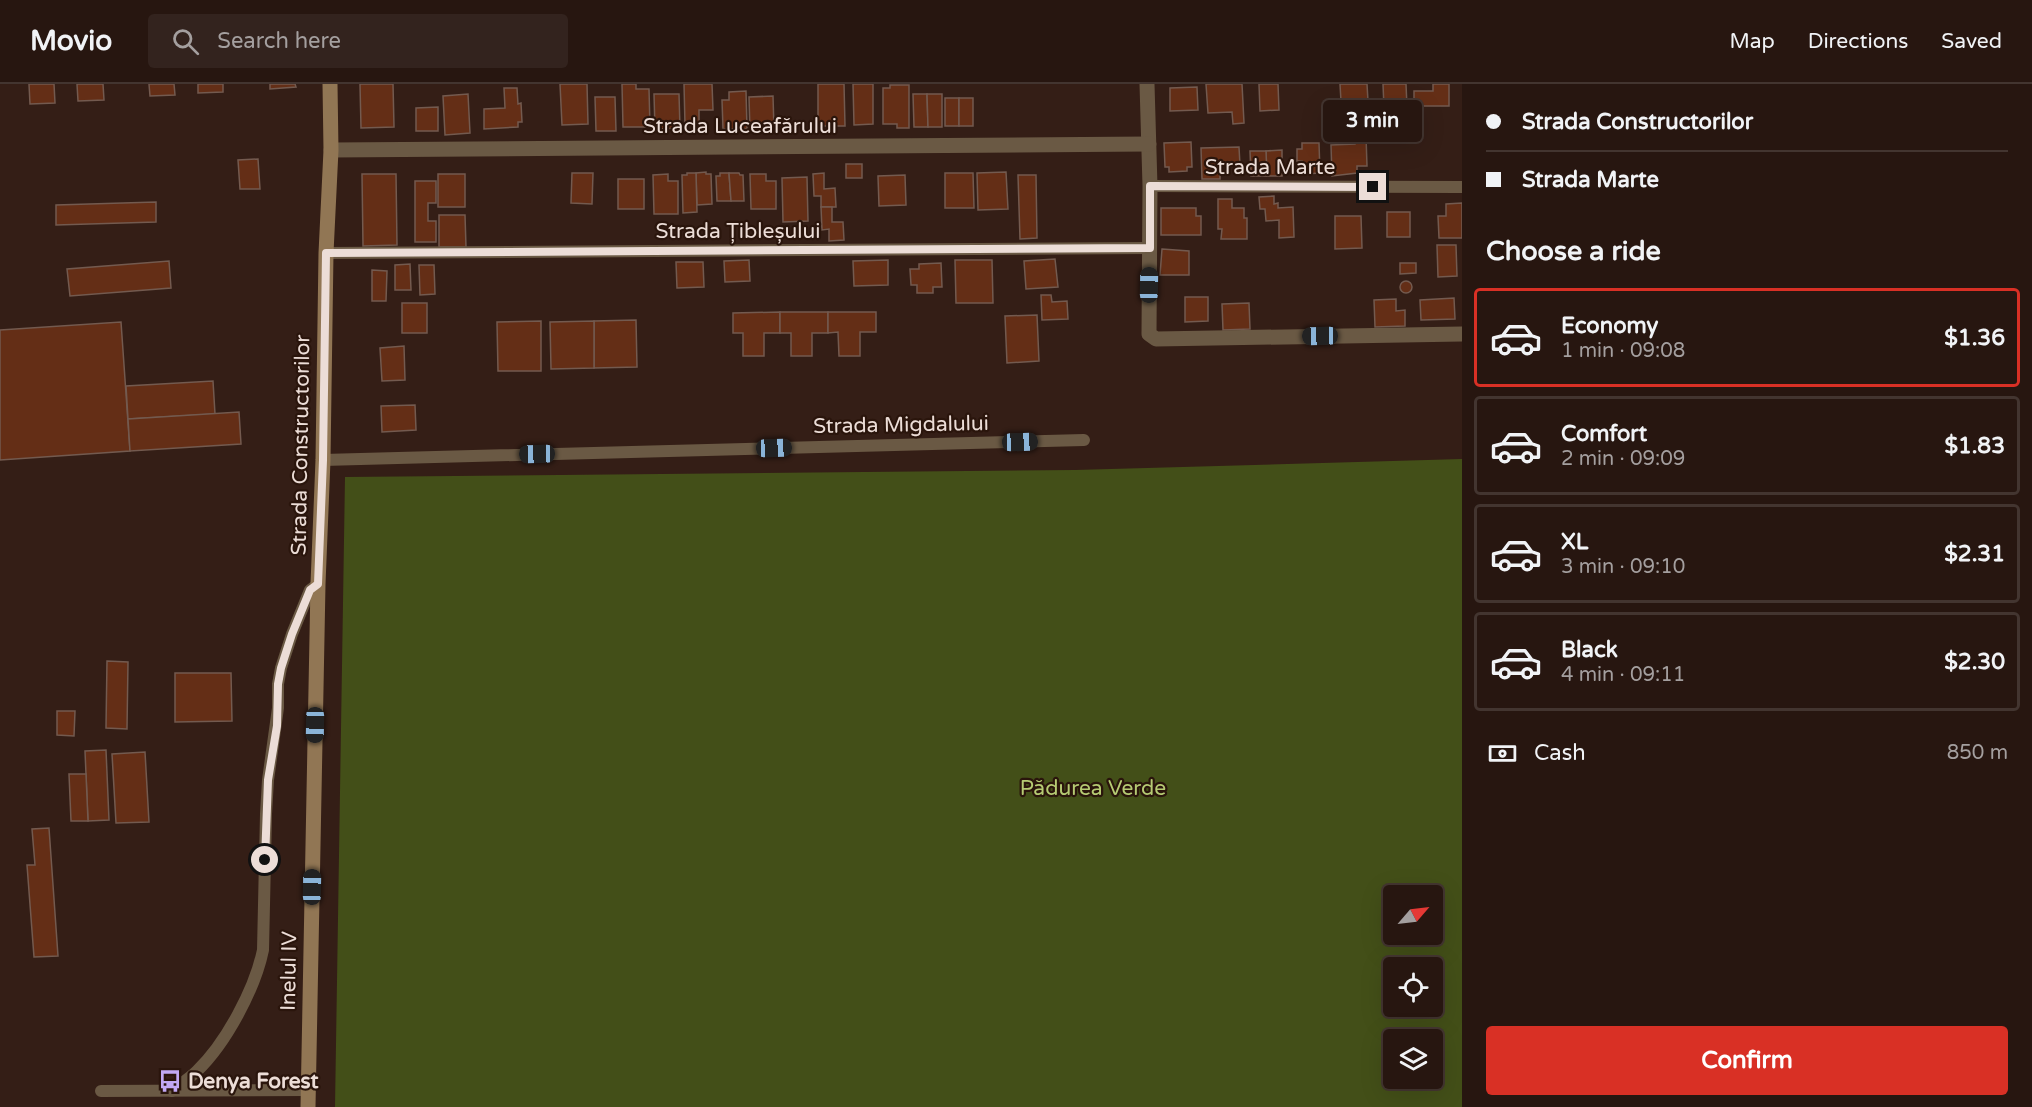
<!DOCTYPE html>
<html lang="en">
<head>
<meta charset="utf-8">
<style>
	body { margin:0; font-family:"Varela Round",sans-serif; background:#33231e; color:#f1f3f6; height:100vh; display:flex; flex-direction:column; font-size:22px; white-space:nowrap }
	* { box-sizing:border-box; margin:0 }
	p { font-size:20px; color:#a49f9f }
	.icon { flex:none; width:33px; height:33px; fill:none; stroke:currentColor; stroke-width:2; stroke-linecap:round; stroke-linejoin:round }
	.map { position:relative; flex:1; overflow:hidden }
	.drawer { display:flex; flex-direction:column; background:#271610; width:570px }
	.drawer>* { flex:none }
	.guide { display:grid; align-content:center; height:132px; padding:0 24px; background:#271610 }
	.needle { width:39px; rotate:62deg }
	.fabs { position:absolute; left:1383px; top:801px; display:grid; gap:12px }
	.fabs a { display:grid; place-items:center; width:60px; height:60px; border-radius:6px; background:#271610; box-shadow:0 6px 24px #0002,0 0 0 2px #433530; font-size:30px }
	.end { position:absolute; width:27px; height:27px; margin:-14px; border:8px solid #ecddd7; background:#111; box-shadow:0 0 0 3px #111 }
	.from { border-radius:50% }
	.bubble { position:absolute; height:42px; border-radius:6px; background:#271610; box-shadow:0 6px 24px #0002,0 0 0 2px #433530; font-size:20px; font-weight:700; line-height:42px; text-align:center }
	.car { position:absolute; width:18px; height:36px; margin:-18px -9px; border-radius:8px; box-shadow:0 0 4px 2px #0007; background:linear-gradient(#222 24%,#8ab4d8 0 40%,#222 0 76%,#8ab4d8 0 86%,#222 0) }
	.guide b { display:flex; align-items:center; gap:21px; height:57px; font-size:22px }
	.guide b+b { border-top:2px solid #433530 }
	.guide i { width:15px; height:15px; background:#f1f3f6 }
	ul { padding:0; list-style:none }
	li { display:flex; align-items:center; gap:18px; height:99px; margin:0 12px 9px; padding:0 12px; border:3px solid #433530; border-radius:6px }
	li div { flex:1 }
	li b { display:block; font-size:22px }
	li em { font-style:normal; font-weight:700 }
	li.selected { border-color:#d93025 }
	li>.icon { width:54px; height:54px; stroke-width:1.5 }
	h2 { padding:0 24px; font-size:27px; line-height:72px }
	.pay { display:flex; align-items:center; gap:15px; height:66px; padding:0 24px; font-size:22px }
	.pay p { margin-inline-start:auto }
	.cta { display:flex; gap:12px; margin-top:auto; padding:12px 24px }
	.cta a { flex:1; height:69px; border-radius:6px; background:#d93025; color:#fff; font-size:24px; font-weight:700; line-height:69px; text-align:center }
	header { display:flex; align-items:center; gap:36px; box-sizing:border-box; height:84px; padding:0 30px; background:#271610; border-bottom:2px solid #433530 }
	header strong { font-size:28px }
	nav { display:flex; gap:33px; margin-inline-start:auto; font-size:21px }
	.search { width:420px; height:54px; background:#33231e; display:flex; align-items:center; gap:15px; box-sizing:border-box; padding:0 21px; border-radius:6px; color:#a49f9f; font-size:22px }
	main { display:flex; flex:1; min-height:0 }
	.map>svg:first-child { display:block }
</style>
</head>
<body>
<header>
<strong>Movio</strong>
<div class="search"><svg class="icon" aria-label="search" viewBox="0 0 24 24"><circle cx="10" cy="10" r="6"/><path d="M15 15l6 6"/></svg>Search here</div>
<nav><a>Map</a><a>Directions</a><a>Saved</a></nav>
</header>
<main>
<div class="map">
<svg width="1462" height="1023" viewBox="0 0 1462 1023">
	<rect width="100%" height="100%" fill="#341e16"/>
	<path fill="#434f18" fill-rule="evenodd" d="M1462,375V1023H335L345,393L1075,386ZM1394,812H1432V850H1394ZM1394,884H1432V922H1394ZM1394,956H1432V994H1394Z"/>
	<g fill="#642e16" stroke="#735a4f" stroke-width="1.5">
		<polygon points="29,0 54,0 55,19 30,20"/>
		<polygon points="77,0 103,0 104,16 78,17"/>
		<polygon points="149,0 174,0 175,11 150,12"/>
		<polygon points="198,0 223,0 223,8 198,9"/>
		<polygon points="270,0 295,0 296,3 270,5"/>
		<polygon points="360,0 393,0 394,43 361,44"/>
		<polygon points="560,0 587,0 588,40 562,41"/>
		<polygon points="622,0 636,0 636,5 649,5 650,43 623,43"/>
		<polygon points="684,0 712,0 713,26 699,26 699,41 685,41"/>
		<polygon points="818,0 844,0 845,42 818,42"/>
		<polygon points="853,0 873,0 873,40 854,41"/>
		<polygon points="1206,0 1242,0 1244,39 1233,40 1232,28 1208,29"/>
		<polygon points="1259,0 1278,0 1279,26 1260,27"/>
		<polygon points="1340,0 1367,0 1369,34 1342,35"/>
		<polygon points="1383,0 1406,0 1407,23 1384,24"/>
		<polygon points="1433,0 1449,0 1449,22 1414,22 1414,7 1433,7"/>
		<polygon points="890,1 909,1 909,44 897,44 897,40 883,40 883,4 890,4"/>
		<polygon points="1197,3 1198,26 1170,27 1170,4"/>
		<polygon points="504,4 517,4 518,20 521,19 522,38 518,38 518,43 484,45 484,25 505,24"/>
		<polygon points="746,7 747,45 723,45 722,16 729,16 729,8"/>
		<polygon points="468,10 470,49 445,51 443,12"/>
		<polygon points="654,10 679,10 680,44 655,45"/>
		<polygon points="913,10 927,10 928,43 914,43"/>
		<polygon points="927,10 942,10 942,43 928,43"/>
		<polygon points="773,12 774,45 750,46 749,13"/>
		<polygon points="595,13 615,13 616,47 596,47"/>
		<rect x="945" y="14" width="14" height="28"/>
		<rect x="959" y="14" width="14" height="28"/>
		<polygon points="438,23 438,47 416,47 416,24"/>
		<polygon points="1366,52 1367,82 1357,82 1357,89 1332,92 1331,61 1355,60 1355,53"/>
		<polygon points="1191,58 1192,83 1187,83 1187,87 1169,88 1169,83 1165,83 1164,59"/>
		<polygon points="1302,59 1319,59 1320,89 1302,90 1302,77 1297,77 1297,65 1302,65"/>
		<polygon points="1239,63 1240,81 1220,81 1220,95 1202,95 1201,64"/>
		<polygon points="1282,66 1282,92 1267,92 1266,67"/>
		<polygon points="1250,67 1266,67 1267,92 1251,92"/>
		<polygon points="258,75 260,105 240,105 238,76"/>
		<rect x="846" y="80" width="16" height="14"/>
		<polygon points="706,88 706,90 711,90 712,120 697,121 696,89"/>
		<polygon points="1006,88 1008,125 978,126 977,89"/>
		<polygon points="572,89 593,89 592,120 571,119"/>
		<polygon points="687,89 696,89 697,128 683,129 682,91 687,91"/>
		<polygon points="720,89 729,89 731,117 717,117 716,92 720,92"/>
		<polygon points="729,89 739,89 740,91 743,91 744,117 731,117"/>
		<polygon points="824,89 824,105 835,104 836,123 821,123 821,112 814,112 813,90"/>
		<polygon points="945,89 973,89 974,124 945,124"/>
		<polygon points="362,90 396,90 397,161 363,162"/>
		<rect x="438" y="90" width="27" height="33"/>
		<polygon points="668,90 668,97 678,97 678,130 654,130 653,91"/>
		<polygon points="750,90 766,90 766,97 776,97 776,125 751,125"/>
		<polygon points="905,91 906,121 879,122 878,92"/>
		<polygon points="1018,91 1036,91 1037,154 1020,155"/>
		<polygon points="807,93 808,137 783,138 782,94"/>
		<rect x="618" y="95" width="26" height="30"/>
		<polygon points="415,97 436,97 436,119 428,119 428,137 436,137 436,158 415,158"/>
		<polygon points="1274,112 1274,120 1278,119 1278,124 1293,123 1294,153 1279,154 1279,136 1266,137 1265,125 1260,125 1259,113"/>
		<polygon points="1218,115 1232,115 1232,124 1244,124 1244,134 1247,134 1247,155 1221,155 1222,145 1218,145"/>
		<polygon points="156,118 156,138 56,141 56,121"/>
		<polygon points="1462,119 1462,154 1439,154 1438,132 1446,132 1446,120"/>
		<polygon points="821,123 832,123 832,138 843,138 844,156 829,157 829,145 822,146"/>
		<polygon points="1161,124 1196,124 1196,132 1201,132 1201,151 1161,151"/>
		<rect x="1387" y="128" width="23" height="25"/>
		<polygon points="439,131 465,131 466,163 439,163"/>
		<polygon points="1335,132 1361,132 1362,164 1335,165"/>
		<polygon points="1437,161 1456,161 1457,192 1438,193"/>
		<polygon points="1162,165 1189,167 1189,191 1160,191"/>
		<polygon points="1055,175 1058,203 1026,205 1024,177"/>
		<polygon points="749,176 750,197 725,198 724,177"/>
		<polygon points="888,176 888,201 854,202 853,177"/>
		<polygon points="955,176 992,176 993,219 956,219"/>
		<polygon points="169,177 171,204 70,212 67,185"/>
		<polygon points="676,178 703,178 704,203 677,204"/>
		<polygon points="941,179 942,203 933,203 933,209 917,209 917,201 911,201 910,185 919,185 919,180"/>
		<polygon points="1400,179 1416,179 1416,189 1400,190"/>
		<polygon points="410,180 411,206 395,206 395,181"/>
		<polygon points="419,181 434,181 435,210 420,211"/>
		<polygon points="372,186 387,187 386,217 372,217"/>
		<circle cx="1406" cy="203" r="6"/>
		<polygon points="1041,211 1051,211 1052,218 1067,217 1068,235 1042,236"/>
		<polygon points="1185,213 1208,213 1208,237 1185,238"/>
		<polygon points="1454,214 1455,235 1421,236 1420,216"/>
		<polygon points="1396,215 1396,227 1405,226 1405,242 1375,243 1374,216"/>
		<rect x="402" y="219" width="25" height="30"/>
		<polygon points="1249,219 1250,245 1223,246 1222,220"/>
		<polygon points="780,228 780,249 764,249 764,272 743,272 743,249 733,249 733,229"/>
		<polygon points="780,228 828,228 828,249 812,249 812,272 791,272 791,249 780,249"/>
		<polygon points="828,228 876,228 876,248 860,248 860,272 839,272 838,248 828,249"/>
		<polygon points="1037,231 1039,277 1007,279 1005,232"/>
		<polygon points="636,236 637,283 594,284 594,237"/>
		<polygon points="541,237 541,287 498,287 497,238"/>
		<polygon points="594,237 594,284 551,285 550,238"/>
		<polygon points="121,238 130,367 0,376 0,246"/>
		<polygon points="404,262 405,296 382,297 380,264"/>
		<polygon points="213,297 215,330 128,335 126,302"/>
		<polygon points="415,321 416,346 382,348 381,322"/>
		<polygon points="239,328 241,360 130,367 128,335"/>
		<polygon points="107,577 128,578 127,645 106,644"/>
		<polygon points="175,589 231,589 232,637 175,638"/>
		<polygon points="57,627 75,627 74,652 57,651"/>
		<polygon points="106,666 109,736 88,737 85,667"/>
		<polygon points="145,668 149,738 116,739 112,670"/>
		<polygon points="69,690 86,690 88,737 71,737"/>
		<polygon points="49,744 58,872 34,873 27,781 35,781 32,745"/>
	</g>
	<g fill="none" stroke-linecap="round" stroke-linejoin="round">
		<g stroke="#6a5944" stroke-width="12">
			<polyline points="1150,102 1462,103"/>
			<polyline points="326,169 1150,164"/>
			<polyline points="323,376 1084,356"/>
			<polyline points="101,1007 308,1006"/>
			<path d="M172,1007C180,1000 190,994 197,987C226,959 255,905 263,866L266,730L268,696L278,624V600L281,584L292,550L310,506L318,500"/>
		</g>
		<g stroke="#6a5944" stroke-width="15">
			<polyline points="1147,0 1150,102 1149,250 1156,255 1462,250"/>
			<polyline points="331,66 1149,60"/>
		</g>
		<polyline stroke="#917654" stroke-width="15" points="308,1023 318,500 323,376 326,169 331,66 330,0"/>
	</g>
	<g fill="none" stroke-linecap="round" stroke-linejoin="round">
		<polyline stroke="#ecddd7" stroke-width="8" points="265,776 268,696 277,642 278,600 281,584 292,550 308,511 310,506 318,500 323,376 326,169 1150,164 1150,102 1373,103"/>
	</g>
	<defs>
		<g id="bus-bare" transform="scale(1.8)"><path d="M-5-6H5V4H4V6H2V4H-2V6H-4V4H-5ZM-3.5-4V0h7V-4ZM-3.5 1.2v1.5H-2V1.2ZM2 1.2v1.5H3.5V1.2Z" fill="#c1a8f3" stroke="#2a150c" stroke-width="2.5" paint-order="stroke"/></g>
	</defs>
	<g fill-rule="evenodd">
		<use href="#bus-bare" x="170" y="997"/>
	</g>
	<g text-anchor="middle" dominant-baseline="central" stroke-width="4.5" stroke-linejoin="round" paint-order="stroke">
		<g font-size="21" fill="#ecddd7" stroke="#2a150c">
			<text x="740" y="42">Strada Luceafărului</text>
			<text x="1270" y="83">Strada Marte</text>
			<text x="738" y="147">Strada Țibleșului</text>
			<text transform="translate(901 341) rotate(-1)">Strada Migdalului</text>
			<text transform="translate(301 361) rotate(-89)">Strada Constructorilor</text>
			<text transform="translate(289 887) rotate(-89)">Inelul IV</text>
		</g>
		<g font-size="21" fill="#b6cb73" stroke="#2a150c">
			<text x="1093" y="704">Pădurea Verde</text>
		</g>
		<g font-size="21" font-weight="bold" fill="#ecddd7" stroke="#2a150c" text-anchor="start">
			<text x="188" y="997">Denya Forest</text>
		</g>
	</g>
</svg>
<div class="fabs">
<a><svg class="needle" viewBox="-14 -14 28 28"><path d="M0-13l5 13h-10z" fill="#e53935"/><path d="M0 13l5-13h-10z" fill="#a49f9f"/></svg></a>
<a><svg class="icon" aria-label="locate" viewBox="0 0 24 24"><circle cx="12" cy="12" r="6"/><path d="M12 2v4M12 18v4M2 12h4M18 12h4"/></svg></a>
<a><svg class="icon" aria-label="layers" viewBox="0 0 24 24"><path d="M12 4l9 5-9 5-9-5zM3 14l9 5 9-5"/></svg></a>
</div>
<i class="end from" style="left:265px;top:776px"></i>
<i class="end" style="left:1373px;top:103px"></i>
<div class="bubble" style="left:1323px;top:16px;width:99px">3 min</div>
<i class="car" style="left:1149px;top:201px;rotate:1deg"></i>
<i class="car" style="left:1320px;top:252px;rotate:269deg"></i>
<i class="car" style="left:1020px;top:358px;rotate:88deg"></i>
<i class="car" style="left:774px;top:364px;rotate:88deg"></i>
<i class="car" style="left:537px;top:370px;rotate:269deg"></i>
<i class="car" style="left:315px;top:641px;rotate:181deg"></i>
<i class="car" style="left:312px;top:803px;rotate:1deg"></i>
</div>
<section class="drawer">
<div class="guide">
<b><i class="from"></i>Strada Constructorilor</b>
<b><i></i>Strada Marte</b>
</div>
<h2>Choose a ride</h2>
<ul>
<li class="selected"><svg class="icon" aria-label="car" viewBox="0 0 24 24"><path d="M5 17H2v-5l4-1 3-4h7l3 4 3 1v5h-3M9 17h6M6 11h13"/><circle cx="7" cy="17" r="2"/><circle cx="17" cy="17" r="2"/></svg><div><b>Economy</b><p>1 min · 09:08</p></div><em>$1.36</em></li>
<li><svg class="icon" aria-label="car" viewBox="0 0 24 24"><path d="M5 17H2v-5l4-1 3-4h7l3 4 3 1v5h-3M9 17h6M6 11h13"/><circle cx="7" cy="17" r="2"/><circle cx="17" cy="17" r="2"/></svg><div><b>Comfort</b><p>2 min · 09:09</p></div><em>$1.83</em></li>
<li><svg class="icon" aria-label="car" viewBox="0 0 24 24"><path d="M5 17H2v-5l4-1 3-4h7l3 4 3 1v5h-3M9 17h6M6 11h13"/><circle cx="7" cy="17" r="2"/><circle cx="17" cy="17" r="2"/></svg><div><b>XL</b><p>3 min · 09:10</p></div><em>$2.31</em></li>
<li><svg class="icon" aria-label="car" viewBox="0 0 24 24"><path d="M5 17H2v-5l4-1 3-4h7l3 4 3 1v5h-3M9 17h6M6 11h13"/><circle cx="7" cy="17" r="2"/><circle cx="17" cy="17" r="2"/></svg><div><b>Black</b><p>4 min · 09:11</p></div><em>$2.30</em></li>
</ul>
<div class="pay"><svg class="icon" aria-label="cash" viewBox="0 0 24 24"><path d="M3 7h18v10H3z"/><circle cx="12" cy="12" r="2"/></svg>Cash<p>850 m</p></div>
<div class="cta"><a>Confirm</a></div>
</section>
</main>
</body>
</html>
